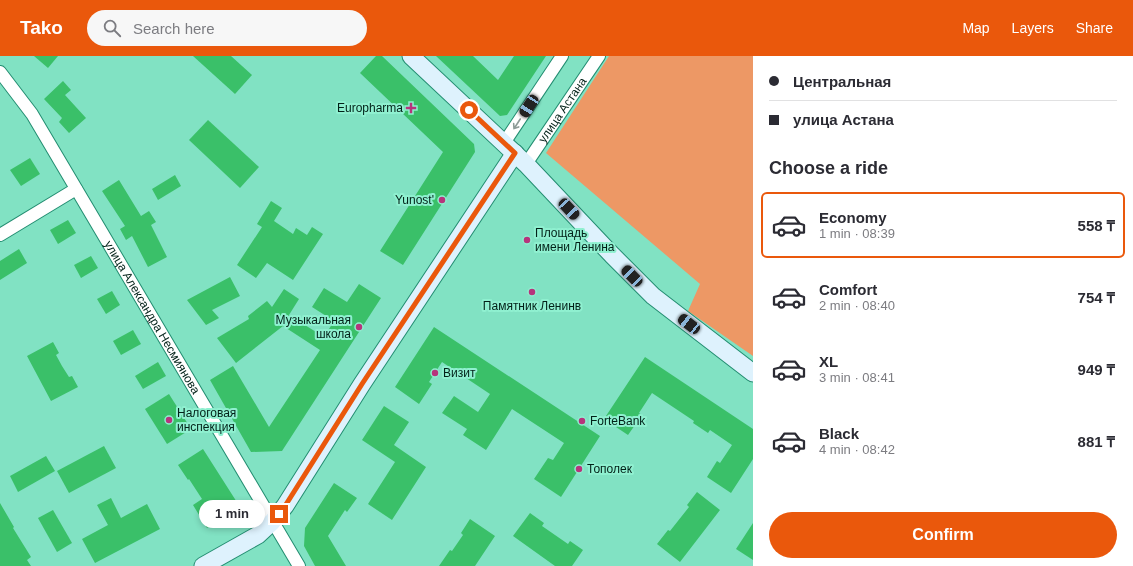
<!DOCTYPE html>
<html lang="en">
<head>
<meta charset="utf-8">
<style>
	body { margin:0; font-family:Helvetica,sans-serif; background:#f7f7f7; color:#2b2b33; height:100vh; display:flex; flex-direction:column; font-size:15px; white-space:nowrap }
	* { box-sizing:border-box; margin:0 }
	p { font-size:13px; color:#7c7c81 }
	.icon { flex:none; width:22px; height:22px; fill:none; stroke:currentColor; stroke-width:2; stroke-linecap:round; stroke-linejoin:round }
	.map { position:relative; flex:1; overflow:hidden }
	.side { display:flex; flex-direction:column; background:#fff; width:380px }
	.side>* { flex:none }
	.banner { display:grid; align-content:center; height:88px; padding:0 16px; background:#fff }
	.end { position:absolute; width:18px; height:18px; margin:-9px; border:5px solid #ea580c; background:#fff; box-shadow:0 0 0 2px #fff }
	.from { border-radius:50% }
	.bubble { position:absolute; height:28px; border-radius:14px; background:#fff; box-shadow:0 2px 6px #0003; font-size:13px; font-weight:600; line-height:28px; text-align:center }
	.car { position:absolute; width:12px; height:24px; margin:-12px -6px; border-radius:5px; box-shadow:0 0 3px 1px #0007; background:linear-gradient(#222 24%,#8ab4d8 0 40%,#222 0 76%,#8ab4d8 0 86%,#222 0) }
	.banner b { display:flex; align-items:center; gap:14px; height:38px; font-size:15px }
	.banner b+b { border-top:1px solid #e1e1e2 }
	.banner i { width:10px; height:10px; background:#2b2b33 }
	ul { padding:0; list-style:none }
	li { display:flex; align-items:center; gap:12px; height:66px; margin:0 8px 6px; padding:0 8px; border:2px solid transparent; border-radius:6px }
	li div { flex:1 }
	li b { display:block; font-size:15px }
	li em { font-style:normal; font-weight:600 }
	li.selected { border-color:#ea580c }
	li>.icon { width:36px; height:36px; stroke-width:1.5 }
	h2 { padding:0 16px; font-size:18px; line-height:48px }
	.action { display:flex; gap:8px; margin-top:auto; padding:8px 16px }
	.action a { flex:1; height:46px; border-radius:24px; background:#ea580c; color:#fff; font-size:16px; font-weight:600; line-height:46px; text-align:center }
	header { display:flex; align-items:center; gap:24px; box-sizing:border-box; height:56px; padding:0 20px; background:#ea580c; color:#fff }
	header strong { font-size:19px }
	nav { display:flex; gap:22px; margin-inline-start:auto; font-size:14px }
	.search { width:280px; height:36px; background:#f7f7f7; display:flex; align-items:center; gap:10px; box-sizing:border-box; padding:0 14px; border-radius:22px; color:#7c7c81; font-size:15px }
	main { display:flex; flex:1; min-height:0 }
	.map>svg:first-child { display:block }
</style>
</head>
<body>
<header>
<strong>Tako</strong>
<div class="search"><svg class="icon" aria-label="search" viewBox="0 0 24 24"><circle cx="10" cy="10" r="6"/><path d="M15 15l6 6"/></svg>Search here</div>
<nav><a>Map</a><a>Layers</a><a>Share</a></nav>
</header>
<main>
<div class="map">
<svg width="753" height="510" viewBox="0 0 753 510">
	<rect width="100%" height="100%" fill="#81e2c3"/>
	<polygon fill="#ed9865" points="609,0 753,0 753,300 688,255 700,228 546,97"/>
	<g fill="#3ac069">
		<polygon points="34,0 58,0 48,12"/>
		<polygon points="193,0 231,0 252,19 235,38"/>
		<polygon points="376,0 382,0 474,88 475,96 403,209 380,195 443,96 360,17"/>
		<polygon points="436,0 473,0 498,24 514,0 546,0 507,59 500,60"/>
		<polygon points="63,25 71,34 65,39 86,62 69,77 59,66 62,62 44,43"/>
		<polygon points="208,64 259,111 240,132 189,84"/>
		<polygon points="30,102 40,118 21,130 10,114"/>
		<polygon points="175,119 181,130 158,144 152,133"/>
		<polygon points="119,124 141,160 149,155 156,166 151,169 167,201 148,211 132,180 126,184 120,173 125,170 102,135"/>
		<polygon points="271,145 282,152 274,165 293,178 296,172 307,179 312,171 323,178 293,224 267,207 256,222 237,209 262,171 257,168"/>
		<polygon points="68,164 76,177 58,188 50,174"/>
		<polygon points="19,193 27,207 0,224 0,205"/>
		<polygon points="91,200 98,212 81,222 74,209"/>
		<polygon points="230,221 240,240 212,254 219,262 206,269 187,244"/>
		<polygon points="359,228 381,242 282,395 251,396 210,324 233,310 269,371 320,294 283,270 236,307 217,282 249,263 248,260 267,245 272,251 284,233 299,243 289,259 324,281 334,265 312,251 324,232 347,246"/>
		<polygon points="112,235 120,249 106,258 97,243"/>
		<polygon points="434,271 600,380 561,441 534,423 548,402 553,404 564,387 512,353 486,394 463,379 467,373 442,357 454,340 478,356 490,338 442,306 429,326 432,328 419,348 395,331"/>
		<polygon points="133,274 141,288 121,299 113,285"/>
		<polygon points="53,286 59,297 56,299 62,310 69,321 72,320 78,331 51,345 27,300"/>
		<polygon points="645,301 753,373 753,403 731,437 707,421 717,405 720,407 732,389 710,374 708,377 693,367 694,365 652,337 639,357 642,359 628,379 604,363"/>
		<polygon points="158,306 166,320 143,333 135,320"/>
		<polygon points="169,338 191,373 167,388 145,353"/>
		<polygon points="384,350 409,366 394,389 426,411 392,464 368,448 395,406 362,384"/>
		<polygon points="104,390 116,412 69,437 57,415"/>
		<polygon points="203,393 240,451 207,472 193,449 202,443 189,423 188,424 178,409"/>
		<polygon points="46,400 55,415 18,436 10,420"/>
		<polygon points="334,427 357,442 347,456 345,454 328,480 346,510 315,510 304,490 305,472"/>
		<polygon points="697,436 720,454 680,506 657,488 668,474 670,475 689,451 687,449"/>
		<polygon points="111,442 121,462 147,448 160,473 95,507 82,483 108,469 97,449"/>
		<polygon points="0,447 14,471 13,472 31,501 27,504 31,510 0,510"/>
		<polygon points="53,454 72,487 57,496 38,462"/>
		<polygon points="530,457 544,467 542,470 568,488 570,485 583,494 572,510 555,510 513,480"/>
		<polygon points="470,463 495,480 475,510 439,510 450,494 452,495 463,479 461,477"/>
		<polygon points="753,467 753,504 736,493"/>
	</g>
	<g fill="none" stroke-linecap="round" stroke-linejoin="round">
		<g stroke="#238d71" stroke-width="14">
			<g id="street">
				<path id="s1" d="M0,16L32,58L299,510"/>
				<polyline points="504,87 562,0"/>
				<path id="s2" d="M526,108L599,0"/>
				<polyline points="0,179 76,133"/>
			</g>
		</g>
		<g stroke="#238d71" stroke-width="19">
			<g id="secondary">
				<polyline points="411,0 526,108 612,199 653,240 753,317"/>
				<polyline points="203,510 258,479 272,466 285,450 362,328 515,97"/>
			</g>
		</g>
		<use href="#street" stroke="#fff" stroke-width="12"/>
		<use href="#secondary" stroke="#def2fd" stroke-width="17"/>
	</g>
	<defs><path id="oneway-shaft" d="M-6 0H5M1.5-3L5.5 0L1.5 3" fill="none" stroke-width="1.6" stroke-linecap="round" stroke-linejoin="round"/></defs>
	<use stroke="#8d9b97" href="#oneway-shaft" transform="translate(517 68) rotate(123)"/>
	<g fill="none" stroke-linecap="round" stroke-linejoin="round">
		<polyline stroke="#ea580c" stroke-width="5" points="279,458 285,450 362,328 515,97 469,54"/>
	</g>
	<g fill="#b6347c" stroke="#8ff0d0" stroke-width="1.5">
		<path d="M409 46h4v4h4v4h-4v4h-4v-4h-4v-4h4z"/>
		<circle cx="442" cy="144" r="4"/>
		<circle cx="527" cy="184" r="4"/>
		<circle cx="532" cy="236" r="4"/>
		<circle cx="359" cy="271" r="4"/>
		<circle cx="435" cy="317" r="4"/>
		<circle cx="169" cy="364" r="4"/>
		<circle cx="582" cy="365" r="4"/>
		<circle cx="579" cy="413" r="4"/>
	</g>
	<g text-anchor="middle" dominant-baseline="central" stroke-width="4" stroke-linejoin="round" paint-order="stroke">
		<g font-size="12" fill="#022118" stroke="#8ff0d0" text-anchor="start">
			<text x="403" y="52" text-anchor="end">Europharma</text>
			<text x="434" y="144" text-anchor="end">Yunost'</text>
			<text x="535" y="177">Площадь<tspan x="535" dy="14">имени Ленина</tspan></text>
			<text x="532" y="250" text-anchor="middle">Памятник Ленинв</text>
			<text x="351" y="264" text-anchor="end">Музыкальная<tspan x="351" dy="14">школа</tspan></text>
			<text x="443" y="317">Визит</text>
			<text x="177" y="357">Налоговая<tspan x="177" dy="14">инспекция</tspan></text>
			<text x="590" y="365">ForteBank</text>
			<text x="587" y="413">Тополек</text>
		</g>
		<g font-size="12" fill="#022118" stroke="#8ff0d0">
			<text stroke="none"><textPath href="#s2" startOffset="65">улица Астана</textPath></text>
			<text stroke="none"><textPath href="#s1" startOffset="289">улица Александра Несмиянова</textPath></text>
		</g>
	</g>
</svg>
<i class="end from" style="left:469px;top:54px"></i>
<i class="end" style="left:279px;top:458px"></i>
<div class="bubble" style="left:199px;top:444px;width:66px">1 min</div>
<i class="car" style="left:529px;top:50px;rotate:213deg"></i>
<i class="car" style="left:569px;top:153px;rotate:137deg"></i>
<i class="car" style="left:632px;top:220px;rotate:315deg"></i>
<i class="car" style="left:689px;top:268px;rotate:308deg"></i>
</div>
<section class="side">
<div class="banner">
<b><i class="from"></i>Центральная</b>
<b><i></i>улица Астана</b>
</div>
<h2>Choose a ride</h2>
<ul>
<li class="selected"><svg class="icon" aria-label="car" viewBox="0 0 24 24"><path d="M5 17H2v-5l4-1 3-4h7l3 4 3 1v5h-3M9 17h6M6 11h13"/><circle cx="7" cy="17" r="2"/><circle cx="17" cy="17" r="2"/></svg><div><b>Economy</b><p>1 min · 08:39</p></div><em>558 ₸</em></li>
<li><svg class="icon" aria-label="car" viewBox="0 0 24 24"><path d="M5 17H2v-5l4-1 3-4h7l3 4 3 1v5h-3M9 17h6M6 11h13"/><circle cx="7" cy="17" r="2"/><circle cx="17" cy="17" r="2"/></svg><div><b>Comfort</b><p>2 min · 08:40</p></div><em>754 ₸</em></li>
<li><svg class="icon" aria-label="car" viewBox="0 0 24 24"><path d="M5 17H2v-5l4-1 3-4h7l3 4 3 1v5h-3M9 17h6M6 11h13"/><circle cx="7" cy="17" r="2"/><circle cx="17" cy="17" r="2"/></svg><div><b>XL</b><p>3 min · 08:41</p></div><em>949 ₸</em></li>
<li><svg class="icon" aria-label="car" viewBox="0 0 24 24"><path d="M5 17H2v-5l4-1 3-4h7l3 4 3 1v5h-3M9 17h6M6 11h13"/><circle cx="7" cy="17" r="2"/><circle cx="17" cy="17" r="2"/></svg><div><b>Black</b><p>4 min · 08:42</p></div><em>881 ₸</em></li>
</ul>
<div class="action"><a>Confirm</a></div>
</section>
</main>
</body>
</html>
